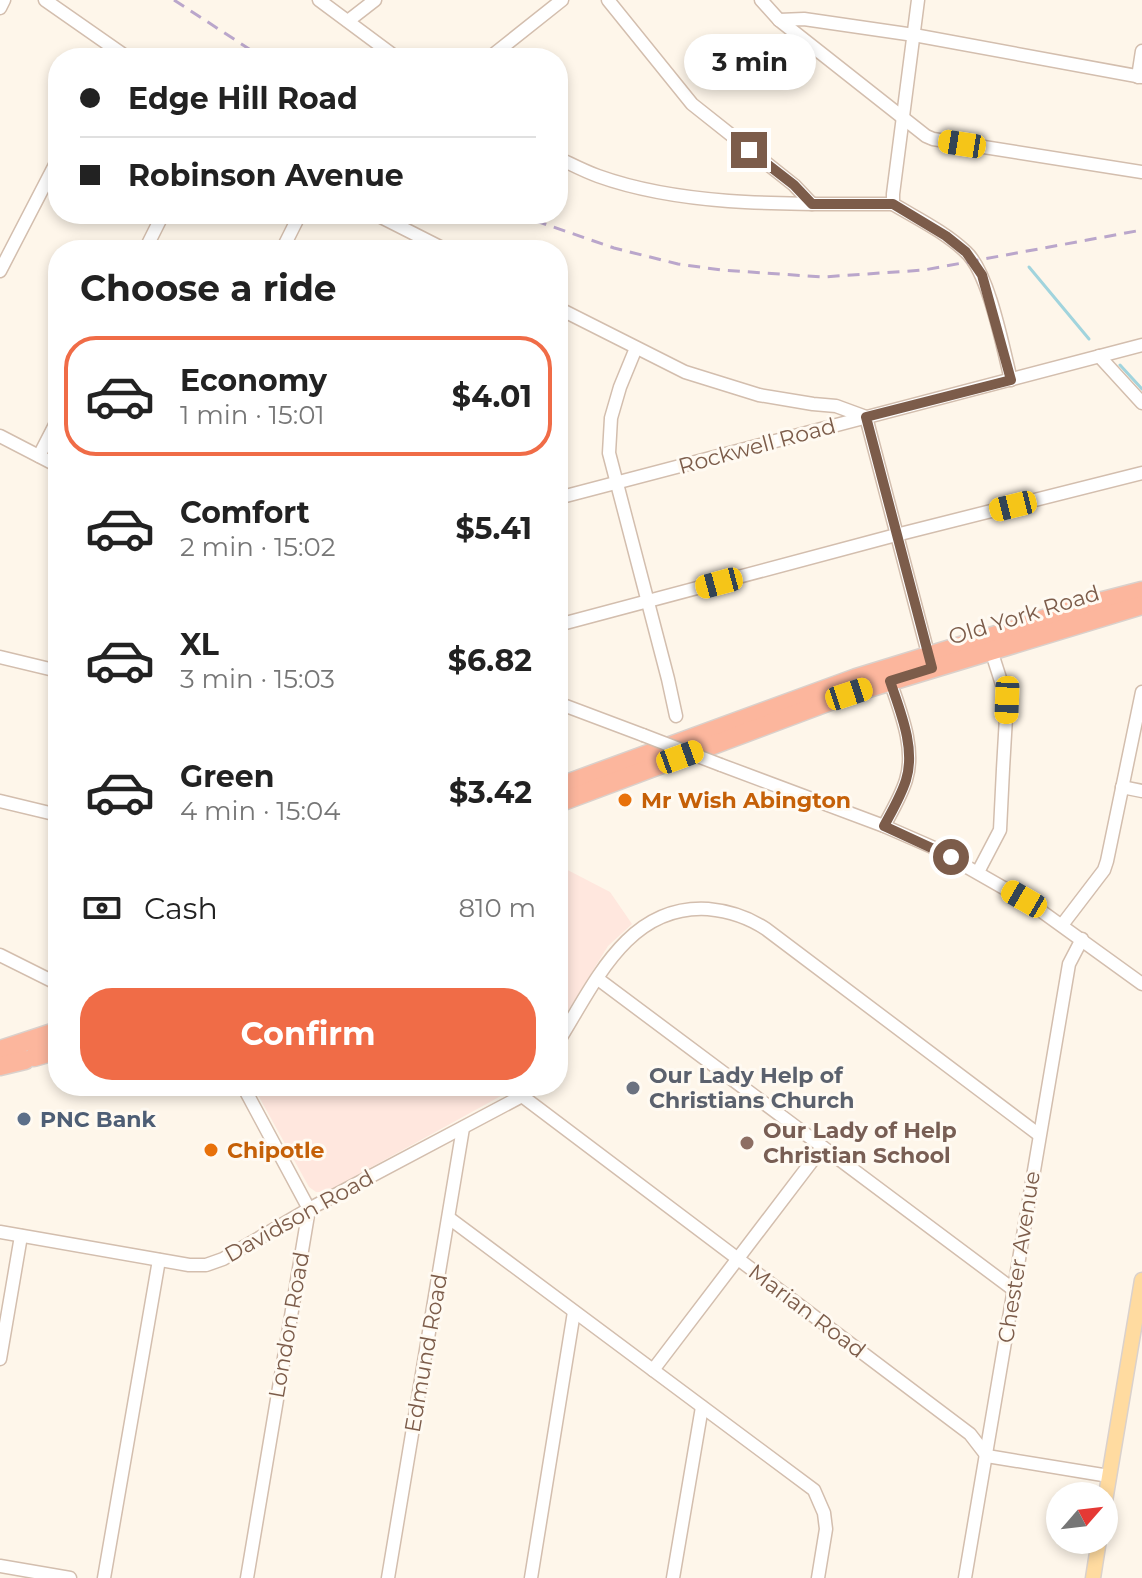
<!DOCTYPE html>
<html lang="en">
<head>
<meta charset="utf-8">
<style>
	body { margin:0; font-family:Montserrat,sans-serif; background:#f6f6f6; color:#222; height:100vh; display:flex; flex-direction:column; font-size:30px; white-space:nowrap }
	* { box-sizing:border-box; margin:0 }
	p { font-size:26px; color:#767676 }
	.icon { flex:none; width:44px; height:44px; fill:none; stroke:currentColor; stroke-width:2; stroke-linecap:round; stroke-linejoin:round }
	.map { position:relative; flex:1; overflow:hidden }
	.panel { position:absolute; left:48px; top:240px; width:520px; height:856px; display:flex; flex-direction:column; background:#fff; border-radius:32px; box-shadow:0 4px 12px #0003 }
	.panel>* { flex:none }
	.hud { position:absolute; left:48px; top:48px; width:520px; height:176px; border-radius:32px; box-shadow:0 4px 12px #0003; display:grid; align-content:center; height:176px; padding:0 32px; background:#fff }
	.needle { width:52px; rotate:62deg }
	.buttons { position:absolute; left:1046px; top:1482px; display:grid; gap:16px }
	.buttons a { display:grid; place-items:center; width:72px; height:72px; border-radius:50%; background:#fff; box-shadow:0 4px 12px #0003; font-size:40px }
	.end { position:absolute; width:36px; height:36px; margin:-18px; border:10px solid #7c5c4a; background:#fff; box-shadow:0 0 0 4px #fff }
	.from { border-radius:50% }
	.bubble { position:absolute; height:56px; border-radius:28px; background:#fff; box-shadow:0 4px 12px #0003; font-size:26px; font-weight:700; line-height:56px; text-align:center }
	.car { position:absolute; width:24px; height:48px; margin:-24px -12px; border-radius:10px; box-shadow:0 0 6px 2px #0007; background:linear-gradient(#f5c518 24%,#345 0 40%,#f5c518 0 76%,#345 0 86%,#f5c518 0) }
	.hud b { display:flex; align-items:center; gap:28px; height:76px; font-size:30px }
	.hud b+b { border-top:2px solid #e0e0e0 }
	.hud i { width:20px; height:20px; background:#222 }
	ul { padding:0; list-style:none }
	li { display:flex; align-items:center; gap:24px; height:120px; margin:0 16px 12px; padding:0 16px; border:4px solid transparent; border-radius:32px }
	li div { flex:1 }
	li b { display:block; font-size:30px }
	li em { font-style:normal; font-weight:700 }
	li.on { border-color:#f06c47 }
	li>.icon { width:72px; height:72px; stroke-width:1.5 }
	h2 { padding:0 32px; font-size:36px; line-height:96px }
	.pay { display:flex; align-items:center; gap:20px; height:88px; padding:0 32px; font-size:30px }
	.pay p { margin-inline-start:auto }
	.cta { display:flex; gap:16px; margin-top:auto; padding:16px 32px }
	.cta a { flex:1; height:92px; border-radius:32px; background:#f06c47; color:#fff; font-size:32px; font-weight:700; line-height:92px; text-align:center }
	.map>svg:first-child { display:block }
</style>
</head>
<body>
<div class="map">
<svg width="1142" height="1578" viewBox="0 0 1142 1578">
	<rect width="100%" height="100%" fill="#fef6ea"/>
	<g fill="#ffe7de">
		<polygon points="558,865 610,892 632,924 608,946 558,1027"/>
		<polygon points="253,1086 519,1086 328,1191 321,1192 316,1192 309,1187"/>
	</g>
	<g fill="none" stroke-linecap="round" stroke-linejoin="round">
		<g stroke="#a1d4dd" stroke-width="3">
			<polyline points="1029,267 1089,339"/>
			<polyline points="1120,365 1142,389"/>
		</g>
		<g stroke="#d3beae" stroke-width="15">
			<g id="minor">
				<polyline points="45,0 128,58"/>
				<polyline points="319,0 397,58"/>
				<polyline points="608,0 692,104 794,185 812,204"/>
				<polyline points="761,0 779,20 926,136 933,139 1142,172"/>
				<path d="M918,0L893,194V204C918,219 945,232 966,252C989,273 1003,348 1011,380"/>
				<polyline points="0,8 4,0"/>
				<polyline points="779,20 804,19 914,35 1142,77"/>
				<polyline points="348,21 375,0"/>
				<polyline points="489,58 562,0"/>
				<polyline points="1138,77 1142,51"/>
				<path d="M558,158C571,164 584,171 598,176C687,208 799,204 893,204"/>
				<polyline points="375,214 446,250"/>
				<polyline points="145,250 163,214"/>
				<polyline points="282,250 300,214"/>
				<polyline points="0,271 58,159"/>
				<polyline points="558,308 685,372 759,395 813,404 836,406 866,417 930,661"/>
				<polyline points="636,348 620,387 611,418 609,453 668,679 676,716"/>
				<polyline points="1099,356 1142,403"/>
				<polyline points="0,436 58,466"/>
				<polyline points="39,456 58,419"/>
				<polyline points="558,498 1142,345"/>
				<polyline points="558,625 896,535 1142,473"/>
				<polyline points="0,657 58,671"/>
				<polyline points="558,703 643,735"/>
				<polyline points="721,765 884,826 932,847 1030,903 1142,984"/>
				<polyline points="1122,787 1142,791"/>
				<polyline points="0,801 58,815"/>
				<path d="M884,826C892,811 901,796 906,780C916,748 900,711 890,681"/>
				<polyline points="978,872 1000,830 1003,769 1007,700 990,647"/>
				<polyline points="1062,925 1104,870 1107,861 1142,692"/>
				<polyline points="0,955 54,982 58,989"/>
				<polyline points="598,979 1014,1290"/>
				<polyline points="54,982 58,957"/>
				<path d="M558,1042C594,985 627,904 708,909C729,911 748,917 766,929L1038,1134"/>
				<polyline points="243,1086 309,1209 247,1578"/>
				<polyline points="522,1096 970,1434 987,1456 1109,1476"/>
				<polyline points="449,1218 814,1490 824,1513 826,1529 818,1578"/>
				<polyline points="0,1232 189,1265 206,1265 223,1259 309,1209 522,1096 530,1086"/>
				<polyline points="0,1359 21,1236"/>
				<polyline points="653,1370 822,1148"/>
				<polyline points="0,1566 70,1578"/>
				<polyline points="104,1578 159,1260"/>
				<polyline points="388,1578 463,1128"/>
				<polyline points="531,1578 574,1312"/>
				<polyline points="673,1578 702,1407"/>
				<path d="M965,1578C1001,1373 1033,1168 1069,964L1082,939"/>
			</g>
		</g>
		<g stroke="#dad1cc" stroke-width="17">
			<g id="major">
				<polyline points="1104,1507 1142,1280"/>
				<polyline points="1093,1578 1099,1540"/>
			</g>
		</g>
		<g stroke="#dad1cc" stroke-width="21">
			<g id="highway">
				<polyline points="558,787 856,678 1009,631 1076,608 1142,591"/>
				<polyline points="558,803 849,694 1142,605"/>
				<polyline points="0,1050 58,1031"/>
				<polyline points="34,1057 58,1050"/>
				<polyline points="0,1066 25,1060"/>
			</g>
		</g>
		<use href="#minor" stroke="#fff" stroke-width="12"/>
		<use href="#major" stroke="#ffdba0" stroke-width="14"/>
		<use href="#highway" stroke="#fcb69d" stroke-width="18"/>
		<g stroke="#baa6cb" stroke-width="3" stroke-dasharray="12 8" stroke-linecap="butt">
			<polyline points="174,0 263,58"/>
			<polyline points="516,214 614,248 678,264 721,270 823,277 924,270 1142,230"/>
		</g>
		<g stroke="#d3beae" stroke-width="15" stroke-linecap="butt">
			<polyline id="minor-bridge" points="643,735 721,765"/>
		</g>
		<use href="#minor-bridge" stroke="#fff" stroke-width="12"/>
	</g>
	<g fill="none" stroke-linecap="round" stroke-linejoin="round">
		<path stroke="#7c5c4a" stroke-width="10" d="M749,150L794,185L812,204H893L946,236L966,252L982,275L1011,380L866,417L932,668L890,681C900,711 916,748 906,780C901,796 892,811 884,826L951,857"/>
	</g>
	<g fill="#e8710a" stroke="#fffaf2" stroke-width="3">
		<circle cx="625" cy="800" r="8"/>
		<circle cx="211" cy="1150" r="8"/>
	</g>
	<circle fill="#6b7280" stroke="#fffaf2" stroke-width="3" cx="633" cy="1088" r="8"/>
	<circle fill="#5c6f8a" stroke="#fffaf2" stroke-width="3" cx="24" cy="1119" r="8"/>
	<circle fill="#8d6e63" stroke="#fffaf2" stroke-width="3" cx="747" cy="1143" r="8"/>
	<g text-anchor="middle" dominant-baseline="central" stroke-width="6" stroke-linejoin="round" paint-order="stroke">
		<g font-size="22" fill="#7c5c4a" stroke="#fffaf2">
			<text transform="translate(757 446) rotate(-15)">Rockwell Road</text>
			<text transform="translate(1024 615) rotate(-17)">Old York Road</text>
			<text transform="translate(299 1216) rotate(-29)">Davidson Road</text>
			<text transform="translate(1019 1257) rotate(-81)">Chester Avenue</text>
			<text transform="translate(807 1311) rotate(37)">Marian Road</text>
			<text transform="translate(289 1325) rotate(-80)">London Road</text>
			<text transform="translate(426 1353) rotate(-80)">Edmund Road</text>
		</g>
		<g font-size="22" font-weight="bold" fill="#c56008" stroke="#fffaf2" text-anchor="start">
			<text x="641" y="800">Mr Wish Abington</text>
			<text x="227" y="1150">Chipotle</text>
		</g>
		<g font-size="22" font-weight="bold" fill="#5b616d" stroke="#fffaf2" text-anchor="start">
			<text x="649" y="1075">Our Lady Help of<tspan x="649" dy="25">Christians Church</tspan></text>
		</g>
		<g font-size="22" font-weight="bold" fill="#4e5e75" stroke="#fffaf2" text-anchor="start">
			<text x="40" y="1119">PNC Bank</text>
		</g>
		<g font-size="22" font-weight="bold" fill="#785e54" stroke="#fffaf2" text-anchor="start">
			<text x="763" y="1130">Our Lady of Help<tspan x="763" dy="25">Christian School</tspan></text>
		</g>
	</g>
</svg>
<div class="buttons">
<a><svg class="needle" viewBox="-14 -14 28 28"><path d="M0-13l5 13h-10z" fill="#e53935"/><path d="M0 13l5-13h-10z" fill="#767676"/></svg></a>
</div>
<i class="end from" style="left:951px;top:857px"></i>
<i class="end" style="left:749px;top:150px"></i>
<div class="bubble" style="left:684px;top:34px;width:132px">3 min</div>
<i class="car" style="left:962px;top:144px;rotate:279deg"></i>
<i class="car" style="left:1013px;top:506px;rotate:256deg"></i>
<i class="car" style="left:719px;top:583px;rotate:255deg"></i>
<i class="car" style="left:849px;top:694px;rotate:72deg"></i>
<i class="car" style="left:1007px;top:700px;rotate:182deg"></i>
<i class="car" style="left:680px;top:757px;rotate:70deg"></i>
<i class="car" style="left:1024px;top:899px;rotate:300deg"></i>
<div class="hud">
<b><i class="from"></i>Edge Hill Road</b>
<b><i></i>Robinson Avenue</b>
</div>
<section class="panel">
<h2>Choose a ride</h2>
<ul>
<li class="on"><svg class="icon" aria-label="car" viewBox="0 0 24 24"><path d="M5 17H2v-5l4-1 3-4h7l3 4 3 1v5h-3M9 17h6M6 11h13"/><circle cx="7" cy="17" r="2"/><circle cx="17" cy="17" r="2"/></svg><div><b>Economy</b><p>1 min · 15:01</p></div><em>$4.01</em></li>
<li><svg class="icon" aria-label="car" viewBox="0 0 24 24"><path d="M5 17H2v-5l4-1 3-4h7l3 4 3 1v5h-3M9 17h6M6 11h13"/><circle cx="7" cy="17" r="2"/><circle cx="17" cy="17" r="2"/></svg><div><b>Comfort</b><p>2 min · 15:02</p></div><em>$5.41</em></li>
<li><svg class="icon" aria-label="car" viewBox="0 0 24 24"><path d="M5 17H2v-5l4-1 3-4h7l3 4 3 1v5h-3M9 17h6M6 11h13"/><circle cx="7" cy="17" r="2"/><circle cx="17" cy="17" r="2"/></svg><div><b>XL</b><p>3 min · 15:03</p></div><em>$6.82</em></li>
<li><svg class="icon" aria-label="car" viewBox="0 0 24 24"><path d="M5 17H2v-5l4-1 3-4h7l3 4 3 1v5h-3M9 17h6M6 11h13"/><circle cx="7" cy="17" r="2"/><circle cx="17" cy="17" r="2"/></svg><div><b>Green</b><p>4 min · 15:04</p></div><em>$3.42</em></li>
</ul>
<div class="pay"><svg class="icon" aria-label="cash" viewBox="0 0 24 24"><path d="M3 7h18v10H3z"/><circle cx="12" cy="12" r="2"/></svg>Cash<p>810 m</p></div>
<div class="cta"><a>Confirm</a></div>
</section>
</div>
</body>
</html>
